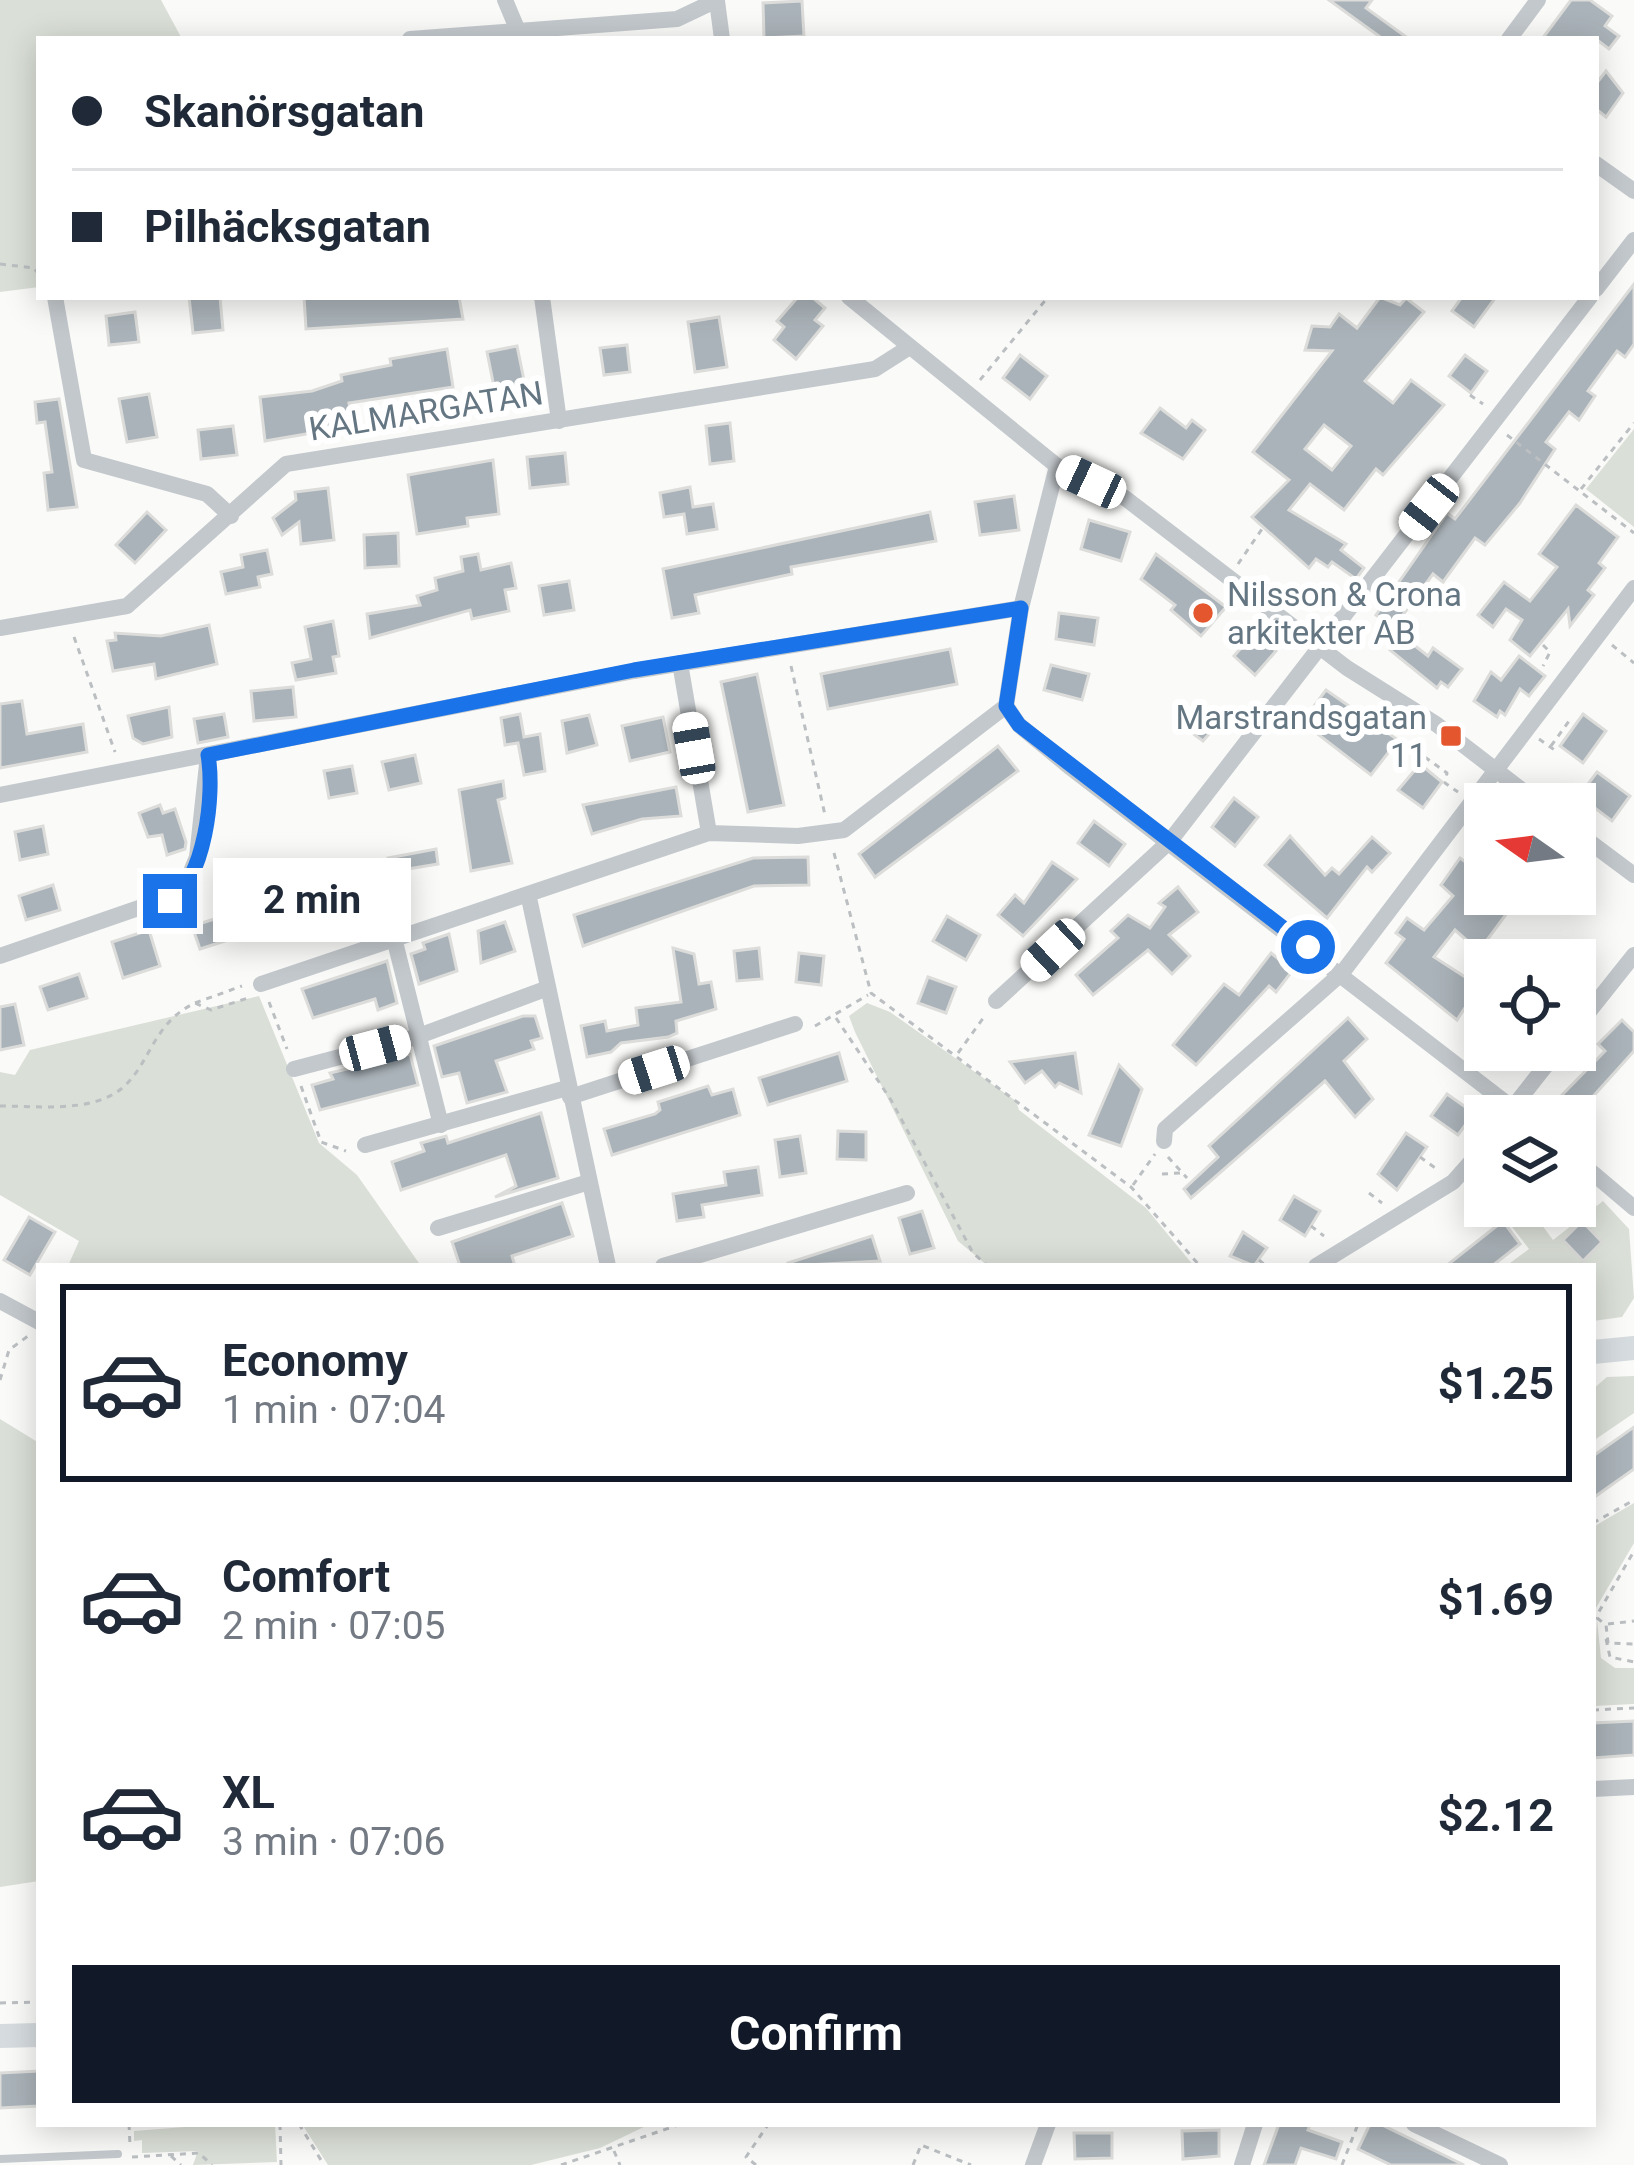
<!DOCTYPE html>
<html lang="en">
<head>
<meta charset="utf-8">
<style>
	body { margin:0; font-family:Roboto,sans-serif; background:#f6f6f7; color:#1f2937; height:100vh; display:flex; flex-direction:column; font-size:45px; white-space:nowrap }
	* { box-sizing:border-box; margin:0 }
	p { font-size:39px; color:#747a83 }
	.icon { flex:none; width:66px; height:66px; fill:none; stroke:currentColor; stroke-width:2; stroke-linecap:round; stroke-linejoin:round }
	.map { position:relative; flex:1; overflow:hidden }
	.drawer { position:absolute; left:36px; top:1263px; width:1560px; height:864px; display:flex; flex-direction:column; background:#fff; border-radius:0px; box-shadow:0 6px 30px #0003 }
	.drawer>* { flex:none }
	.hud { position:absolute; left:36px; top:36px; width:1563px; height:264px; border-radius:0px; box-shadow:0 6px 30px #0003; display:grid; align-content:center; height:264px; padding:0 36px; background:#fff }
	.needle { width:78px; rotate:284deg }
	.buttons { position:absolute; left:1464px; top:783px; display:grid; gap:24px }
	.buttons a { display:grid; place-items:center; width:132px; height:132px; border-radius:0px; background:#fff; box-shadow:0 6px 30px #0003; font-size:60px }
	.end { position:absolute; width:54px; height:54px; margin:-27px; border:15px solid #1a73e8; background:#fff; box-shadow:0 0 0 6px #fff }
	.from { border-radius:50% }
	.bubble { position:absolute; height:84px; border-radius:0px; background:#fff; box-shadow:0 6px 30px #0003; font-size:39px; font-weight:700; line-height:84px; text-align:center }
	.car { position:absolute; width:36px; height:72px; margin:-36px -18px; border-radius:15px; box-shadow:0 0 9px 3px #0007; background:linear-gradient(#fff 24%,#345 0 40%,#fff 0 76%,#345 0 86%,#fff 0) }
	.hud b { display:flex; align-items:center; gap:42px; height:114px; font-size:45px }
	.hud b+b { border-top:3px solid #e0e1e3 }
	.hud i { width:30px; height:30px; background:#1f2937 }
	ul { padding:21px 0 0; list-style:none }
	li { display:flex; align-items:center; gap:36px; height:198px; margin:0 24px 18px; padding:0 12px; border:6px solid transparent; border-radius:0px }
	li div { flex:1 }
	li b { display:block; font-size:45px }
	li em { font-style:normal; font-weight:700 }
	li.active { border-color:#111827 }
	li>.icon { width:108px; height:108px; stroke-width:1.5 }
	.button { display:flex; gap:24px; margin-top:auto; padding:24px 36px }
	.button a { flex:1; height:138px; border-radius:0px; background:#111827; color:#fff; font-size:48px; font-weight:700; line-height:138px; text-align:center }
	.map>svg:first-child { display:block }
</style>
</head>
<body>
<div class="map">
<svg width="1634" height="2165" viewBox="0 0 1634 2165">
	<rect width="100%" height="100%" fill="#fafaf8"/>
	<g fill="#dadfd7">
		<polygon points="0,0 161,0 182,39 39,39 39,287 0,292"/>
		<polygon points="1634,429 1634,527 1586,489"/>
		<polygon points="259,996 319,1143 357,1175 421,1266 68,1266 79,1241 0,1195 0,1072 15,1075 30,1050"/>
		<polygon points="867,1003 890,1012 1016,1101 1019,1110 1146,1208 1194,1266 988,1266 958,1241 855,1032 849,1016"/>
		<polygon points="1484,1201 1534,1225 1539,1221 1553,1240 1603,1201 1629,1229 1634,1298 1622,1317 1593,1321 1593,1266 1506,1266 1529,1249 1502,1214 1490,1222 1477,1206"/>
		<polygon points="1634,1376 1634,1413 1593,1441 1593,1389 1607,1377"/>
		<polygon points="0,1419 39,1443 39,1881 0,1887"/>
		<polygon points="1634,1503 1634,1543 1593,1613 1593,1527"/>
		<polygon points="1597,1620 1601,1658 1615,1668 1634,1668 1634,1704 1593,1706"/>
		<polygon points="223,2124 275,2124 277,2162 193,2165 198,2151 142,2153 142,2140 134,2141 134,2131"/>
		<polygon points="302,2124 650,2124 600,2148 531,2165 328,2165"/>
	</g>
	<g fill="#aab3b9" stroke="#dcdcda" stroke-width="3" fill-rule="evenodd">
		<polygon points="1329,0 1372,0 1366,8 1409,39 1383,39"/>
		<polygon points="1571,0 1590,0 1612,16 1605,26 1619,36 1609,49 1596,39 1542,39"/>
		<polygon points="802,1 804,36 764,38 763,3"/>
		<polygon points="1606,71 1623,93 1606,117 1596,109 1596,84"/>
		<polygon points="1634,284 1634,344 1625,357 1617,351 1588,391 1595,396 1579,420 1569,412 1546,442 1555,449 1520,503 1485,545 1475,538 1443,582 1433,574 1394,627 1376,615 1447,513 1455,519"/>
		<polygon points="189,297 220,297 223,330 193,333"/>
		<polygon points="304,297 459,297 463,319 306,329"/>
		<polygon points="798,297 812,297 825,308 815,320 823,326 796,359 774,340 784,327 777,321"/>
		<path d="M1380,297L1400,305L1406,298L1424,312L1365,381L1393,403L1411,380L1444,405L1383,475L1376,469L1344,510L1310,484L1289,510L1346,544L1341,550L1364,568L1356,579L1332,562L1328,567L1316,559L1309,568L1252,517L1289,480L1253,452L1332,351L1305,350L1312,326L1330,327L1339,314L1357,328ZM1324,425L1351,446L1332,470L1305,449Z"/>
		<polygon points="1462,297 1496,297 1474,327 1452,311"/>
		<polygon points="135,312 139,342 109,345 106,316"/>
		<polygon points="719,317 727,367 695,372 688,322"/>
		<polygon points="627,345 630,372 604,375 600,348"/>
		<polygon points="517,346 525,385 495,392 487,352"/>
		<polygon points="447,349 453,387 349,403 353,426 265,441 260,397 312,391 342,381 341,375 391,365 390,359"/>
		<polygon points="1020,355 1047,376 1030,399 1003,378"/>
		<polygon points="1465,355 1487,371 1471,393 1449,376"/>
		<polygon points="149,394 157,437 127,442 119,399"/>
		<polygon points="59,399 77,507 48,510 44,473 52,472 45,422 37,423 35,402"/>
		<polygon points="1160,408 1186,428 1192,420 1205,430 1183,459 1141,433"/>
		<polygon points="730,423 734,461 710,464 706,426"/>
		<polygon points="233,426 237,455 201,459 198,430"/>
		<polygon points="565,453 568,484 530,488 527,457"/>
		<polygon points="493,460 499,514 467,518 468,526 417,534 408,475"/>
		<polygon points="690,487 693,507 713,504 717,529 687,534 684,514 664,517 660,493"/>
		<polygon points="328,488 334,540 301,544 299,522 282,535 273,518 296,500 295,492"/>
		<polygon points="1014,496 1019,530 980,535 975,502"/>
		<polygon points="1576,505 1618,537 1599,563 1605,568 1588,590 1594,595 1570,626 1568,609 1530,656 1510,640 1522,620 1506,609 1493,627 1478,615 1504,582 1530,601 1557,567 1539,554"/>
		<polygon points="147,512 166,530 135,563 116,545"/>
		<polygon points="930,512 936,541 791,567 792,574 695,595 699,613 672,618 663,569"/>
		<polygon points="1089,520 1130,532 1121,561 1081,549"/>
		<polygon points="398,533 399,566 365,568 364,535"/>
		<polygon points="267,550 272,574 258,577 260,587 226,594 221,572 243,567 241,555"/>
		<polygon points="478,554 481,570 511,563 516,588 505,590 509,611 472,619 470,610 370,638 367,614 420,605 417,596 437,590 435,578 463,571 461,557"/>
		<polygon points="1156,554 1226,607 1201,636 1171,610 1175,605 1141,579"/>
		<polygon points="569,581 574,610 544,615 539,586"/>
		<polygon points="1059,613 1098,618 1094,645 1056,639"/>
		<polygon points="333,621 339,656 333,657 336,673 296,680 292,663 311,659 305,627"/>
		<polygon points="209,625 217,664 156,679 154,664 113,671 107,641 116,640 115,633 161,636"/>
		<polygon points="1255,632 1276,651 1255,675 1234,656"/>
		<polygon points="1401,635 1428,656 1433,648 1462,669 1448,687 1441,682 1437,688 1390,650"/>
		<polygon points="950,649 957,684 828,709 821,674"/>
		<polygon points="1519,656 1545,676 1529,696 1520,689 1505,715 1500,711 1497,717 1474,701 1491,672 1501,680"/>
		<polygon points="1051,665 1089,674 1082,700 1044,690"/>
		<polygon points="757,674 784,805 748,812 721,682"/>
		<polygon points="293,687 296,717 254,721 251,691"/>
		<polygon points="1326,690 1398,740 1371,775 1302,722"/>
		<polygon points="22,701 27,734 83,724 87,752 0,768 0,704"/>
		<polygon points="1200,702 1221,720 1203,741 1181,725"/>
		<polygon points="169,707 172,737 143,744 133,738 128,716"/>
		<polygon points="224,714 228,737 198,743 194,719"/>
		<polygon points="520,714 524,737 540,734 545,771 524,775 518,743 505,745 501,718"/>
		<polygon points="1583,714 1606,731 1583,763 1560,746"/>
		<polygon points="589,715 597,745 567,753 562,721"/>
		<polygon points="663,717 670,752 630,761 622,726"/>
		<polygon points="998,746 1018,771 875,877 859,854"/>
		<polygon points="415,755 421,783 389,790 382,762"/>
		<polygon points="1420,764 1442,782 1423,808 1398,790"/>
		<polygon points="352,766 357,793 329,798 324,771"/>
		<polygon points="1597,772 1630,796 1612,821 1579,796"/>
		<polygon points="503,781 505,798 498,800 512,863 471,871 459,790"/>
		<polygon points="676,787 681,816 642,819 592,834 583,805"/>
		<polygon points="1234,798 1258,817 1235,846 1212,827"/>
		<polygon points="160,805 163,813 175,809 186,842 185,849 167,855 162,835 148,837 139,813"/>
		<polygon points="1094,821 1125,844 1109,866 1078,843"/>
		<polygon points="43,826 48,854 20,860 15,832"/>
		<polygon points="1290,836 1325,875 1332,868 1339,874 1372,837 1390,853 1372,872 1367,867 1327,918 1265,865"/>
		<polygon points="1485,842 1485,894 1521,894 1479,951 1455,930 1434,957 1479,986 1457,1020 1386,963 1404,939 1396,933 1407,918 1424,930 1453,896 1441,885 1460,858 1467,863"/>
		<polygon points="436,849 438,864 390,872 388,858"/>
		<polygon points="808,857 809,885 754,886 583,946 574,915 753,858"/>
		<polygon points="1052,862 1077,879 1023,936 998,915 1015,895 1024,903"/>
		<polygon points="53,885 60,910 26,920 19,896"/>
		<polygon points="1178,887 1198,912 1169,935 1190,956 1172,974 1148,950 1093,995 1076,975 1118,938 1111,931 1128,915 1150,928 1165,907 1159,903"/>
		<polygon points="947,916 980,935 966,960 933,941"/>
		<polygon points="221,917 228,940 200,949 192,926"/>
		<polygon points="505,922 515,951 481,963 478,931"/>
		<polygon points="149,930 160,966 123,978 112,942"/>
		<polygon points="449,934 457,971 419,984 411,954 425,949 423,943"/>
		<polygon points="673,948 694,954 699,984 711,982 716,1009 676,1021 677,1033 668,1037 621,1043 611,1052 587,1057 581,1026 605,1021 607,1031 638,1025 636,1008 681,1002"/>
		<polygon points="759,948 762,979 737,981 734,951"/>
		<polygon points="799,953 824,956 821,985 796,982"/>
		<polygon points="1271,953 1293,970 1276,992 1269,986 1196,1065 1173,1045 1224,984 1239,995"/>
		<polygon points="387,961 397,1003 378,1010 375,999 313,1018 302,989"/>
		<polygon points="79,974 87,998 48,1010 40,987"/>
		<polygon points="928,977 956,987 946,1013 918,1003"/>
		<polygon points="15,1004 24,1045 0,1050 0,1007"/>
		<polygon points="523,1016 535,1016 542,1038 531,1041 534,1049 496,1061 507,1092 467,1103 459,1073 442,1077 434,1046"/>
		<polygon points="1348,1018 1367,1039 1344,1061 1373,1099 1355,1117 1325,1081 1191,1198 1184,1189 1218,1157 1209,1146"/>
		<polygon points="1622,1020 1634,1032 1634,1051 1579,1112 1562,1095 1605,1051 1598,1044"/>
		<polygon points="839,1053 847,1081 768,1105 759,1078"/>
		<polygon points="1075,1053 1081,1093 1059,1083 1055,1087 1042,1071 1025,1083 1010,1062"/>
		<polygon points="410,1054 418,1085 320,1110 312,1085 333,1079 330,1073"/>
		<polygon points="1119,1065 1142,1089 1121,1146 1089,1135"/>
		<polygon points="708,1086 712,1095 733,1089 740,1115 612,1155 604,1129 655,1114 660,1110 658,1102"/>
		<polygon points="1447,1094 1474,1113 1458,1135 1431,1116"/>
		<polygon points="541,1113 558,1178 495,1197 516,1186 506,1155 401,1190 392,1162 424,1151 421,1143 446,1136 448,1143"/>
		<polygon points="838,1131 866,1132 866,1160 837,1159"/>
		<polygon points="1406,1133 1427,1147 1397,1190 1378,1174"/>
		<polygon points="800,1136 806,1173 780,1177 775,1140"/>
		<polygon points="758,1167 762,1195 702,1205 704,1217 677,1221 673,1194 726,1185 724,1172"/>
		<polygon points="1294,1196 1320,1211 1305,1236 1280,1220"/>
		<polygon points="562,1203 573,1236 512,1256 515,1266 460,1266 452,1242"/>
		<polygon points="922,1211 934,1248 910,1254 899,1218"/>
		<polygon points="29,1217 55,1232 30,1275 4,1260"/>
		<polygon points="1503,1221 1520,1244 1492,1266 1446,1266"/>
		<polygon points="1582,1221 1602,1242 1583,1261 1563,1240"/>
		<polygon points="1243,1232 1267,1248 1254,1266 1230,1256"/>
		<polygon points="872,1236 880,1261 789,1266 788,1263"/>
		<polygon points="1634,1427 1634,1469 1593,1498 1593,1456"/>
		<polygon points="1634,1721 1634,1755 1593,1758 1593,1723"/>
		<polygon points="39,2071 39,2106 0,2108 0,2073"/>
		<polygon points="1279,2124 1310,2124 1308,2130 1342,2142 1336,2159 1301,2148 1295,2165 1264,2165"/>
		<polygon points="1370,2124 1380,2124 1464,2165 1391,2165 1358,2149"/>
		<polygon points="1219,2130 1219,2156 1183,2159 1182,2131"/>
		<polygon points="1074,2133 1112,2133 1112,2158 1075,2159"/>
	</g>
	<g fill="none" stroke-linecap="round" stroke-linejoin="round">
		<g stroke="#bbbfc2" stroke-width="3" stroke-dasharray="6 6" stroke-linecap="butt">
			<polyline points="0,264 34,268 39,275"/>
			<polyline points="980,380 1048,297"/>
			<polyline points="1470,395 1483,404"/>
			<polyline points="1507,435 1634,533"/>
			<polyline points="1581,489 1634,423"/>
			<polyline points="1238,564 1264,526"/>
			<polyline points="74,637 115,752"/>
			<polyline points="1543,645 1550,652 1543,666"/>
			<polyline points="1612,645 1634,663"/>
			<polyline points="791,666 825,815"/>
			<polyline points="1539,739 1556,751"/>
			<polyline points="1551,746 1569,721"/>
			<polyline points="1415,750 1447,773 1445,783 1458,792"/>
			<polyline points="1480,843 1485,837"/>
			<polyline points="834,853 871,993 1131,1187 1200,1266"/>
			<polyline points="269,1002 287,1049"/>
			<polyline points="195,1003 242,986"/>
			<polyline points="836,1018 891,1100 973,1253 988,1266"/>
			<polyline points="815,1026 868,995"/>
			<polyline points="958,1053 984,1017"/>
			<polyline points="301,1086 321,1142 346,1151"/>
			<path d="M0,1106C37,1106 91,1113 121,1089C150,1066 152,1023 195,1003L211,1010L248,998"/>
			<polyline points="1168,1157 1187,1178"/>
			<polyline points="1420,1157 1438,1170"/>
			<polyline points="1162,1174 1180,1173"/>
			<polyline points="1133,1185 1155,1154"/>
			<polyline points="1369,1193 1382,1203"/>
			<polyline points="1311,1226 1324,1236"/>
			<polyline points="1259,1260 1266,1266"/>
			<polyline points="0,1380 9,1350 28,1336"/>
			<polyline points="1593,1523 1634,1500"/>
			<polyline points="1597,1618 1606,1625 1608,1643 1634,1644"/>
			<polyline points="1593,1622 1634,1551"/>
			<polyline points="1608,1624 1634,1621"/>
			<polyline points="1606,1639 1610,1657 1634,1662"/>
			<polyline points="1593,1710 1634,1708"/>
			<polyline points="0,2003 39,2002"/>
			<polyline points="129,2124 130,2145"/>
			<polyline points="280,2124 281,2165"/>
			<polyline points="299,2124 324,2165"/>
			<polyline points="614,2151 620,2165"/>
			<polyline points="171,2156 181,2165"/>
			<polyline points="132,2157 199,2153 212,2165"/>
			<polyline points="561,2165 681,2124"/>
			<polyline points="756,2165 746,2157 767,2126"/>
			<polyline points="913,2165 921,2145 971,2165"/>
			<polyline points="1342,2165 1358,2124"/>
		</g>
		<polyline stroke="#c3c8cc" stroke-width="8" points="0,2159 118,2154"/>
		<g stroke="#c3c8cc" stroke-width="16">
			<polyline points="505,0 521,38"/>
			<polyline points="717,1 722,39"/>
			<polyline points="410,39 677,19 717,0"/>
			<polyline points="1509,39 1538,0"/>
			<polyline points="1596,164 1634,191"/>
			<polyline points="1596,289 1634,240"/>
			<polyline points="55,297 84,460 207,494 231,516"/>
			<polyline points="542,297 559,421"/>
			<polyline points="849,297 1057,466 1125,498 1347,668 1436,724 1540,804"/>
			<polyline points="0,628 127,606 286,464 875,369 908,348"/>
			<polyline points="680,663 709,833"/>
			<polyline points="1006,706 1019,725 1071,768 1523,1116"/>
			<polyline points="0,795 634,671 1021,608"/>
			<polyline points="1575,831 1634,875"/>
			<polyline points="529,898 608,1266"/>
			<polyline points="394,938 441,1125"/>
			<polyline points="0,956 182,893 197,857 208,755"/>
			<polyline points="261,984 709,833 798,836 844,830 1006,706 1021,608 1057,466"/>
			<polyline points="996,1001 1170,841 1590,297"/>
			<polyline points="1575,1029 1634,955"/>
			<polyline points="294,1069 416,1037 548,988"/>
			<polyline points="570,1097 795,1024"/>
			<polyline points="1507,1115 1558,1050"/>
			<polyline points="1164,1141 1165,1129 1342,973 1634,588"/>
			<polyline points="365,1145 567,1088"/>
			<polyline points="1575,1158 1634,1208"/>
			<polyline points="438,1228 589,1182"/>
			<polyline points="663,1266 907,1193"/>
			<polyline points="1316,1266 1453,1182 1485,1146"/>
			<polyline points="0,1301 39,1322"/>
			<polyline points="1593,1789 1634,1787"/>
			<polyline points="1414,2124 1500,2165"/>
			<polyline points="1033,2165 1048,2124"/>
			<polyline points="1242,2165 1255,2124"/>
		</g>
		<g stroke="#d6dbdf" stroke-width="24">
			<polyline points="1593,1352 1634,1348"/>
			<polyline points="0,2036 39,2035"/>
		</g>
	</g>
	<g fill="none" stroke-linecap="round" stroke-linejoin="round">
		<path stroke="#1a73e8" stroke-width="15" d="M170,901C205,878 215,795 208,755L634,670L1021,608L1006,706L1019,725L1308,947"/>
	</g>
	<g fill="#e4572e" stroke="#fff" stroke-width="4.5">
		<circle cx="1203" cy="613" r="12"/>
		<rect x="1439" y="724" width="24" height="24" rx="6"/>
	</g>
	<g text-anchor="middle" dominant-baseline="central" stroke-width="12" stroke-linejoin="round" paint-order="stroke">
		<g font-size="33" fill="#657683" stroke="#fff">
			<text transform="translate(426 411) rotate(-9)">KALMARGATAN</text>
		</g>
		<g font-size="33" fill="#657683" stroke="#fff" text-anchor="start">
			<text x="1227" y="594">Nilsson &amp; Crona<tspan x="1227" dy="38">arkitekter AB</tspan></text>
			<text x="1427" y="717" text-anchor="end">Marstrandsgatan<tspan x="1427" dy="38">11</tspan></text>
		</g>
	</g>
</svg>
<div class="buttons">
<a><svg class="needle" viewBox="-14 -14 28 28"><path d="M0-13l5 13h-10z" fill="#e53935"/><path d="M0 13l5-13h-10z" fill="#747a83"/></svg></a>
<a><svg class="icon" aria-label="locate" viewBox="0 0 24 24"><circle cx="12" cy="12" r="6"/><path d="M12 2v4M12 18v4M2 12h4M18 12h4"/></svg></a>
<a><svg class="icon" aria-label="layers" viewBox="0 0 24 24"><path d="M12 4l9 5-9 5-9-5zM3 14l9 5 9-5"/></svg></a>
</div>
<i class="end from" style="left:1308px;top:947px"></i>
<i class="end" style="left:170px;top:901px"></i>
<div class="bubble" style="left:213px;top:858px;width:198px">2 min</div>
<i class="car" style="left:1091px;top:482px;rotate:295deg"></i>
<i class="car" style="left:1429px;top:507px;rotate:218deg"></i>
<i class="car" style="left:694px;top:748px;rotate:350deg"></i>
<i class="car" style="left:1053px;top:950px;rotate:227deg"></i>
<i class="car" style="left:375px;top:1048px;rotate:75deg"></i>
<i class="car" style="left:654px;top:1070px;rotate:252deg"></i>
<div class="hud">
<b><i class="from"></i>Skanörsgatan</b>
<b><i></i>Pilhäcksgatan</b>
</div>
<section class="drawer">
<ul>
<li class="active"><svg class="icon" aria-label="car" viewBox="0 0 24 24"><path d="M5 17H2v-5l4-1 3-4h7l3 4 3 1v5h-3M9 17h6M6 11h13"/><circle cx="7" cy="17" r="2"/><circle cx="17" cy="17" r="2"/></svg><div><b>Economy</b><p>1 min · 07:04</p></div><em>$1.25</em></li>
<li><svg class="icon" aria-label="car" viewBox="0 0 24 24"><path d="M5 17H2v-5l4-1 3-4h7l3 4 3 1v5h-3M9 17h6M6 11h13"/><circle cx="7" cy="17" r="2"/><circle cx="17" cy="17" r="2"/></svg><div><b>Comfort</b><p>2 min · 07:05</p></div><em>$1.69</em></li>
<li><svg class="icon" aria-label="car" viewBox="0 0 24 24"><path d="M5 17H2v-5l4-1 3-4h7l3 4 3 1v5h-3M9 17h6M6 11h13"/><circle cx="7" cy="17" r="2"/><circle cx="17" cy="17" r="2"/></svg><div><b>XL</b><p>3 min · 07:06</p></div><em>$2.12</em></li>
</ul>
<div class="button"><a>Confirm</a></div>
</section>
</div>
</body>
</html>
